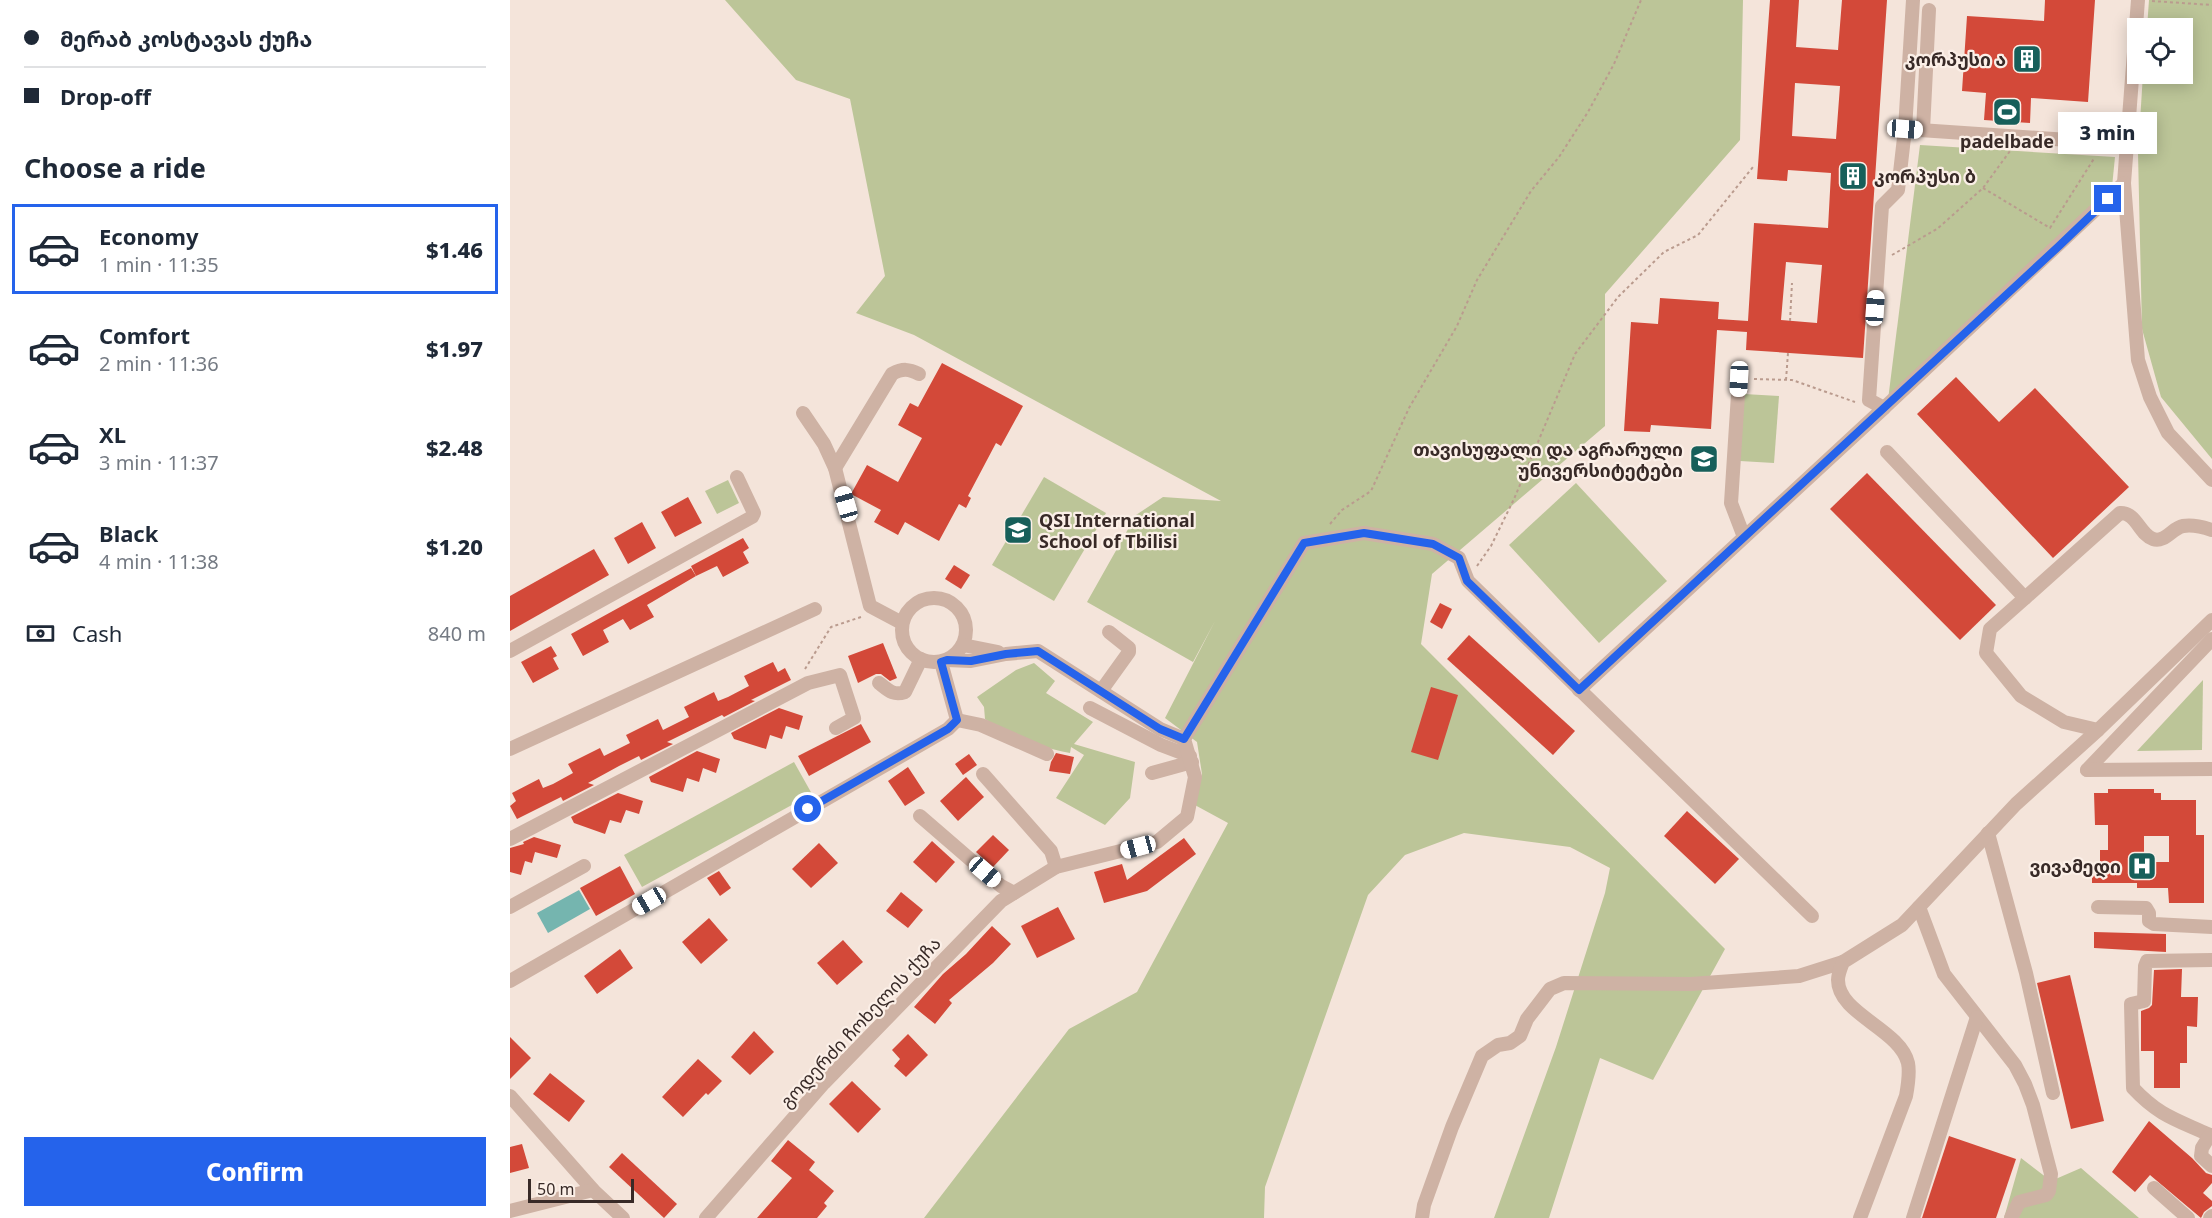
<!DOCTYPE html>
<html lang="en">
<head>
<meta charset="utf-8">
<style>
	body { margin:0; font-family:"Noto Sans","Noto Sans Georgian",sans-serif; background:#f6f6f7; color:#1f2937; height:100vh; display:flex; flex-direction:column; font-size:22px; white-space:nowrap }
	* { box-sizing:border-box; margin:0 }
	p { font-size:20px; color:#747a83 }
	.icon { flex:none; width:33px; height:33px; fill:none; stroke:currentColor; stroke-width:2; stroke-linecap:round; stroke-linejoin:round }
	.map { position:relative; flex:1; overflow:hidden }
	.panel { display:flex; flex-direction:column; background:#fff; width:510px }
	.panel>* { flex:none }
	.banner { display:grid; align-content:center; height:132px; padding:0 24px; background:#fff }
	.tools { position:absolute; left:1617px; top:18px; display:grid; gap:12px }
	.tools a { display:grid; place-items:center; width:66px; height:66px; border-radius:0px; background:#fff; box-shadow:0 3px 15px #0003; font-size:30px }
	.scale { position:absolute; left:18px; bottom:15px; width:106px; box-sizing:border-box; padding-left:6px; border:3px solid #382a27; border-top:0; font-size:16px; line-height:21px; white-space:nowrap; color:#382a27; -webkit-text-stroke:4px #fbefe7; paint-order:stroke }
	.end { position:absolute; width:27px; height:27px; margin:-14px; border:8px solid #2563eb; background:#fff; box-shadow:0 0 0 3px #fff }
	.from { border-radius:50% }
	.bubble { position:absolute; height:42px; border-radius:0px; background:#fff; box-shadow:0 3px 15px #0003; font-size:20px; font-weight:800; line-height:42px; text-align:center }
	.car { position:absolute; width:18px; height:36px; margin:-18px -9px; border-radius:8px; box-shadow:0 0 4px 2px #0007; background:linear-gradient(#fff 24%,#345 0 40%,#fff 0 76%,#345 0 86%,#fff 0) }
	.banner b { display:flex; align-items:center; gap:21px; height:57px; font-size:22px }
	.banner b+b { border-top:2px solid #e0e1e3 }
	.banner i { width:15px; height:15px; background:#1f2937 }
	ul { padding:0; list-style:none }
	li { display:flex; align-items:center; gap:18px; height:90px; margin:0 12px 9px; padding:0 12px; border:3px solid transparent; border-radius:0px }
	li div { flex:1 }
	li b { display:block; font-size:22px }
	li em { font-style:normal; font-weight:800 }
	li.current { border-color:#2563eb }
	li>.icon { width:54px; height:54px; stroke-width:1.5 }
	h2 { padding:0 24px; font-size:27px; line-height:72px }
	.pay { display:flex; align-items:center; gap:15px; height:66px; padding:0 24px; font-size:22px }
	.pay p { margin-inline-start:auto }
	.action { display:flex; gap:12px; margin-top:auto; padding:12px 24px }
	.action a { flex:1; height:69px; border-radius:0px; background:#2563eb; color:#fff; font-size:24px; font-weight:800; line-height:69px; text-align:center }
	main { display:flex; flex:1; min-height:0 }
	.map>svg:first-child { display:block }
</style>
</head>
<body>
<main>
<section class="panel">
<div class="banner">
<b><i class="from"></i>მერაბ კოსტავას ქუჩა</b>
<b><i></i>Drop-off</b>
</div>
<h2>Choose a ride</h2>
<ul>
<li class="current"><svg class="icon" aria-label="car" viewBox="0 0 24 24"><path d="M5 17H2v-5l4-1 3-4h7l3 4 3 1v5h-3M9 17h6M6 11h13"/><circle cx="7" cy="17" r="2"/><circle cx="17" cy="17" r="2"/></svg><div><b>Economy</b><p>1 min · 11:35</p></div><em>$1.46</em></li>
<li><svg class="icon" aria-label="car" viewBox="0 0 24 24"><path d="M5 17H2v-5l4-1 3-4h7l3 4 3 1v5h-3M9 17h6M6 11h13"/><circle cx="7" cy="17" r="2"/><circle cx="17" cy="17" r="2"/></svg><div><b>Comfort</b><p>2 min · 11:36</p></div><em>$1.97</em></li>
<li><svg class="icon" aria-label="car" viewBox="0 0 24 24"><path d="M5 17H2v-5l4-1 3-4h7l3 4 3 1v5h-3M9 17h6M6 11h13"/><circle cx="7" cy="17" r="2"/><circle cx="17" cy="17" r="2"/></svg><div><b>XL</b><p>3 min · 11:37</p></div><em>$2.48</em></li>
<li><svg class="icon" aria-label="car" viewBox="0 0 24 24"><path d="M5 17H2v-5l4-1 3-4h7l3 4 3 1v5h-3M9 17h6M6 11h13"/><circle cx="7" cy="17" r="2"/><circle cx="17" cy="17" r="2"/></svg><div><b>Black</b><p>4 min · 11:38</p></div><em>$1.20</em></li>
</ul>
<div class="pay"><svg class="icon" aria-label="cash" viewBox="0 0 24 24"><path d="M3 7h18v10H3z"/><circle cx="12" cy="12" r="2"/></svg>Cash<p>840 m</p></div>
<div class="action"><a>Confirm</a></div>
</section>
<div class="map">
<svg width="1702" height="1218" viewBox="0 0 1702 1218">
	<rect width="100%" height="100%" fill="#f4e4da"/>
	<g fill="#bcc598">
		<polygon points="215,0 1233,0 1230,140 1095,294 1095,426 922,574 911,644 1215,949 1143,1080 1090,1058 1039,1218 984,1218 1046,1047 1095,893 1100,868 1060,847 954,833 895,855 858,895 755,1187 754,1218 414,1218 559,1029 627,992 718,823 683,804 692,774 687,742 655,718 705,621 683,662 577,602 626,515 653,497 711,501 404,335 346,313 375,276 340,99 286,80"/>
		<polygon points="1639,0 1702,0 1702,459 1651,397 1632,329 1628,153 1633,74 1672,74 1672,28 1637,28"/>
		<polygon points="1410,145 1605,157 1602,187 1378,400"/>
		<polygon points="1234,394 1269,396 1264,463 1230,461"/>
		<polygon points="534,477 596,513 544,601 482,565"/>
		<polygon points="218,480 229,503 207,514 195,491"/>
		<polygon points="1066,483 1157,581 1089,643 999,545"/>
		<path d="M524,663L545,681L536,693L583,722L564,744L625,762L620,798L595,825L546,798L574,755L561,747L560,753C526,746 502,739 475,719L474,707L467,697L506,670Z"/>
		<polygon points="1693,680 1692,750 1627,751"/>
		<polygon points="284,762 302,794 132,887 114,855"/>
		<polygon points="1511,1158 1541,1181 1571,1168 1629,1218 1494,1218"/>
	</g>
	<polygon fill="#75b5af" points="69,890 80,909 38,933 27,913"/>
	<g fill="#d34939" fill-rule="evenodd">
		<path d="M1260,0H1289L1286,47L1328,50L1332,0H1377L1353,358L1236,350L1237,332L1207,330L1201,429L1141,425L1140,432L1114,431L1121,322L1148,324L1150,298L1209,302L1208,319L1238,321L1244,223L1318,228L1321,173L1278,170L1277,181L1247,179ZM1285,83L1330,86L1326,139L1282,136ZM1276,262L1312,265L1307,323L1271,320Z"/>
		<polygon points="1535,0 1585,0 1578,102 1521,98 1520,123 1474,120 1476,93 1452,91 1457,16 1534,21"/>
		<polygon points="432,363 513,406 491,446 486,443 458,496 461,498 456,508 449,504 429,541 395,522 388,535 364,522 371,510 341,494 357,465 388,482 412,438 388,425 400,403 408,407"/>
		<polygon points="1446,377 1489,422 1525,388 1619,487 1543,558 1407,414"/>
		<polygon points="1357,473 1486,605 1450,640 1320,509"/>
		<polygon points="178,497 192,523 165,537 151,512"/>
		<polygon points="132,522 146,548 118,564 104,538"/>
		<polygon points="233,538 239,548 233,552 239,563 213,577 207,566 186,576 181,566"/>
		<polygon points="84,549 99,575 0,631 0,596"/>
		<polygon points="444,565 460,575 451,589 435,579"/>
		<polygon points="181,568 186,576 137,605 144,617 120,630 113,619 93,630 99,642 73,656 61,634"/>
		<polygon points="930,603 942,609 932,629 920,622"/>
		<polygon points="959,635 1065,731 1043,755 937,659"/>
		<polygon points="373,643 387,678 380,681 371,674 366,674 348,683 338,656"/>
		<polygon points="41,646 47,656 43,658 49,669 23,683 11,662"/>
		<polygon points="263,662 268,672 275,668 281,680 241,700 245,701 214,717 212,715 157,742 163,744 131,760 129,756 109,766 78,783 84,785 53,801 51,797 7,819 0,806 6,801 2,793 29,779 33,788 43,784 63,773 58,764 90,748 94,756 120,743 116,735 148,719 153,730 179,717 174,707 204,692 208,701 218,697 239,686 234,676"/>
		<polygon points="921,687 948,695 928,760 901,752"/>
		<polygon points="269,708 293,716 289,730 276,726 272,739 260,735 256,749 224,739 221,733"/>
		<polygon points="351,724 361,742 299,776 288,756"/>
		<polygon points="187,751 210,759 206,773 193,768 189,782 177,778 173,792 141,782 139,777"/>
		<polygon points="546,753 564,757 560,774 539,771 541,762"/>
		<polygon points="459,754 467,765 453,775 445,764"/>
		<polygon points="398,767 415,793 395,806 378,781"/>
		<polygon points="456,777 474,797 448,821 430,801"/>
		<path d="M1598,789H1644V793H1651V800H1686V835H1694V903H1659L1658,888H1627V883H1582V870H1590V850H1598V825H1585L1584,793H1598ZM1634,836H1659V862H1634Z"/>
		<polygon points="108,793 133,801 129,814 116,810 111,823 100,820 95,834 64,823 61,817"/>
		<polygon points="1177,811 1229,859 1205,884 1154,836"/>
		<polygon points="483,835 499,850 483,867 466,852"/>
		<polygon points="24,837 51,845 47,858 25,852 22,863 15,861 11,875 0,872 0,848 14,844 13,842"/>
		<polygon points="674,838 686,854 637,891 594,903 584,872 612,864 617,880"/>
		<polygon points="422,841 445,862 426,883 403,862"/>
		<polygon points="309,843 328,863 301,888 282,869"/>
		<polygon points="110,866 125,894 86,916 70,888"/>
		<polygon points="209,871 221,888 210,896 197,878"/>
		<polygon points="391,892 413,910 398,928 376,911"/>
		<polygon points="548,907 565,939 527,958 511,926"/>
		<polygon points="199,918 218,940 191,964 172,942"/>
		<polygon points="482,926 501,944 483,963 439,1000 442,1003 425,1024 404,1007 433,974 456,954"/>
		<polygon points="1584,932 1656,934 1656,952 1584,948"/>
		<polygon points="333,940 353,962 327,985 307,963"/>
		<polygon points="110,949 123,968 87,994 74,976"/>
		<polygon points="1672,969 1671,997 1688,997 1687,1027 1677,1026 1677,1063 1670,1063 1670,1088 1644,1088 1644,1051 1631,1051 1631,1011 1639,1008 1642,1005 1644,970"/>
		<polygon points="1560,975 1594,1121 1561,1129 1527,983"/>
		<polygon points="244,1031 264,1052 240,1075 221,1057"/>
		<polygon points="398,1034 418,1055 396,1077 384,1066 390,1059 382,1050"/>
		<polygon points="0,1037 21,1058 0,1079"/>
		<polygon points="188,1059 212,1081 198,1095 196,1093 173,1117 152,1097"/>
		<polygon points="40,1073 75,1101 59,1122 23,1094"/>
		<polygon points="342,1081 371,1109 348,1133 319,1104"/>
		<polygon points="1639,1121 1682,1158 1696,1173 1702,1175 1702,1183 1693,1193 1702,1201 1702,1206 1694,1212 1691,1218 1640,1175 1625,1192 1602,1172"/>
		<polygon points="1439,1136 1506,1159 1486,1218 1412,1218"/>
		<polygon points="278,1140 305,1162 299,1170 324,1191 314,1203 317,1206 307,1218 247,1218 282,1178 261,1161"/>
		<polygon points="12,1144 19,1168 0,1173 0,1147"/>
		<polygon points="112,1153 167,1204 154,1218 99,1167"/>
	</g>
	<g fill="none" stroke-linecap="round" stroke-linejoin="round">
		<g stroke="#ba9b8e" stroke-width="2" stroke-dasharray="3 3" stroke-linecap="butt">
			<polyline points="1642,1 1702,5"/>
			<polyline points="1473,188 1540,228 1585,157"/>
			<polyline points="1382,255 1427,229 1473,188 1500,151"/>
			<polyline points="1280,321 1282,283"/>
			<polyline points="1244,379 1282,380 1345,402"/>
			<polyline points="1276,380 1278,353"/>
			<polyline points="820,524 832,510 861,491 899,408 947,326 967,280 1021,191 1049,157 1078,112 1104,64 1131,0"/>
			<polyline points="967,566 981,546 1004,499 1065,354 1108,297 1154,252 1188,235 1243,167"/>
			<polyline points="295,669 321,627 351,617"/>
		</g>
		<g stroke="#ceb2a4" stroke-width="14">
			<polyline points="1403,0 1395,129 1617,144"/>
			<polyline points="1628,0 1614,183 1628,360 1640,397 1658,433 1702,480"/>
			<polyline points="1413,130 1419,10"/>
			<polyline points="1229,379 1221,503 1234,537"/>
			<polyline points="1374,408 1614,183"/>
			<polyline points="293,413 314,444 325,468 360,606 392,623"/>
			<polyline points="1377,452 1515,598 1480,629 1476,653 1511,696 1554,722 1588,730"/>
			<path d="M325,468L382,374C393,368 399,369 409,374"/>
			<circle cx="424" cy="630" r="32"/>
			<path d="M1515,598L1610,513C1626,512 1630,535 1643,539C1655,543 1662,528 1673,526C1683,524 1693,527 1702,530"/>
			<polyline points="453,645 488,652"/>
			<polyline points="0,651 242,517 244,513 227,477"/>
			<polyline points="437,660 461,661 496,654 528,651 650,729 674,739"/>
			<path d="M369,683C378,690 383,696 395,692L411,659"/>
			<polyline points="1069,690 1374,408 1359,400 1372,206 1388,190 1395,129"/>
			<polyline points="591,691 619,652 619,648 599,632"/>
			<polyline points="580,708 651,745 680,756"/>
			<polyline points="447,720 471,725 537,754"/>
			<polyline points="0,749 305,609"/>
			<polyline points="1577,770 1702,639"/>
			<polyline points="1577,770 1702,769"/>
			<polyline points="642,773 682,762"/>
			<polyline points="473,774 541,851 546,867"/>
			<polyline points="410,816 491,886 504,893"/>
			<polyline points="1478,833 1516,973 1543,1093"/>
			<polyline points="0,839 298,683 330,675 344,718 326,728"/>
			<polyline points="0,907 74,866"/>
			<polyline points="1409,907 1434,974 1505,1065 1515,1084 1523,1105 1541,1174 1539,1191 1536,1195 1509,1202 1501,1218"/>
			<polyline points="1588,907 1636,908 1639,913 1639,921 1644,924 1702,927"/>
			<path d="M1702,960L1637,961L1635,966L1634,1001L1621,1004L1623,1088C1650,1117 1668,1120 1702,1136"/>
			<polyline points="0,981 438,729 447,720 431,662"/>
			<polyline points="0,1096 83,1190 113,1218"/>
			<polyline points="1700,1135 1692,1148 1691,1156 1702,1166"/>
			<polyline points="1644,1188 1678,1218"/>
			<polyline points="0,1211 83,1190"/>
			<polyline points="196,1218 314,1083 491,901 546,867 647,842 677,817 685,777 674,739 794,543 854,533 923,544 949,558 958,581 1302,916"/>
			<polyline points="912,1218 914,1205 942,1127 972,1056 988,1045 1000,1043 1010,1036 1017,1019 1040,989 1054,983 1181,984 1289,976 1333,962"/>
			<path d="M1350,1218L1396,1096C1398,1085 1400,1073 1398,1063C1390,1029 1328,1014 1328,980C1328,974 1331,967 1333,962L1392,925L1506,804L1588,730L1702,620"/>
			<polyline points="1403,1218 1467,1017"/>
			<polyline points="1700,1218 1702,1216"/>
		</g>
	</g>
	<g fill="none" stroke-linecap="round" stroke-linejoin="round">
		<polyline stroke="#2563eb" stroke-width="8" points="298,809 438,729 447,720 431,662 437,660 461,661 496,654 528,651 650,729 674,739 794,543 854,533 923,544 949,558 957,581 1069,690 1549,246 1598,199"/>
	</g>
	<defs>
		<g id="building-square" transform="scale(1.5)"><rect x="-9" y="-9" width="18" height="18" rx="4" fill="#175f5a" stroke="#fbefe7"/><path d="M-4-6H4V6H1V3H-1V6H-4ZM-2.5-4.3h1.7v1.8h-1.7ZM.8-4.3h1.7v1.8H.8ZM-2.5-1h1.7V.8h-1.7ZM.8-1h1.7V.8H.8Z" fill="#fff"/></g>
		<g id="stadium-square" transform="scale(1.5)"><rect x="-9" y="-9" width="18" height="18" rx="4" fill="#175f5a" stroke="#fbefe7"/><path d="M0-5a6.5 5 0 1 0 0 10a6.5 5 0 1 0 0-10ZM-3.5-1.8h7v3.6h-7Z" fill="#fff"/></g>
		<g id="university-square" transform="scale(1.5)"><rect x="-9" y="-9" width="18" height="18" rx="4" fill="#175f5a" stroke="#fbefe7"/><path d="M0-5L7-2L0 1L-7-2ZM-4 1L0 2.5L4 1V4Q0 6-4 4Z" fill="#fff"/></g>
		<g id="school-square" transform="scale(1.5)"><rect x="-9" y="-9" width="18" height="18" rx="4" fill="#175f5a" stroke="#fbefe7"/><path d="M0-5L7-2L0 1L-7-2ZM-4 1L0 2.5L4 1V4Q0 6-4 4Z" fill="#fff"/></g>
		<g id="hospital-square" transform="scale(1.5)"><rect x="-9" y="-9" width="18" height="18" rx="4" fill="#175f5a" stroke="#fbefe7"/><path d="M-5-5h3v3.5h4V-5h3V5h-3V1.5h-4V5h-3Z" fill="#fff"/></g>
	</defs>
	<g fill-rule="evenodd">
		<use href="#building-square" x="1517" y="59"/>
		<use href="#stadium-square" x="1497" y="112"/>
		<use href="#building-square" x="1343" y="176"/>
		<use href="#university-square" x="1194" y="459"/>
		<use href="#school-square" x="508" y="530"/>
		<use href="#hospital-square" x="1632" y="866"/>
	</g>
	<g text-anchor="middle" dominant-baseline="central" stroke-width="4.5" stroke-linejoin="round" paint-order="stroke">
		<g font-size="18" font-weight="bold" fill="#382a27" stroke="#fbefe7" text-anchor="end">
			<text x="1496" y="59">კორპუსი ა</text>
			<text x="1497" y="141" text-anchor="middle">padelbade</text>
			<text x="1364" y="176" text-anchor="start">კორპუსი ბ</text>
			<text x="1173" y="449">თავისუფალი და აგრარული<tspan x="1173" dy="21">უნივერსიტეტები</tspan></text>
			<text x="529" y="520" text-anchor="start">QSI International<tspan x="529" dy="21">School of Tbilisi</tspan></text>
			<text x="1611" y="866">ვივამედი</text>
		</g>
		<g font-size="18" fill="#382a27" stroke="#fbefe7">
			<text transform="translate(350 1022) rotate(-47)">გოდერძი ჩოხელის ქუჩა</text>
		</g>
	</g>
</svg>
<div class="tools">
<a><svg class="icon" aria-label="locate" viewBox="0 0 24 24"><circle cx="12" cy="12" r="6"/><path d="M12 2v4M12 18v4M2 12h4M18 12h4"/></svg></a>
</div>
<div class="scale">50 m</div>
<i class="end from" style="left:298px;top:809px"></i>
<i class="end" style="left:1598px;top:199px"></i>
<div class="bubble" style="left:1548px;top:112px;width:99px">3 min</div>
<i class="car" style="left:1395px;top:129px;rotate:94deg"></i>
<i class="car" style="left:1365px;top:308px;rotate:4deg"></i>
<i class="car" style="left:1229px;top:379px;rotate:183deg"></i>
<i class="car" style="left:336px;top:504px;rotate:344deg"></i>
<i class="car" style="left:628px;top:847px;rotate:255deg"></i>
<i class="car" style="left:475px;top:872px;rotate:131deg"></i>
<i class="car" style="left:139px;top:901px;rotate:240deg"></i>
</div>
</main>
</body>
</html>
